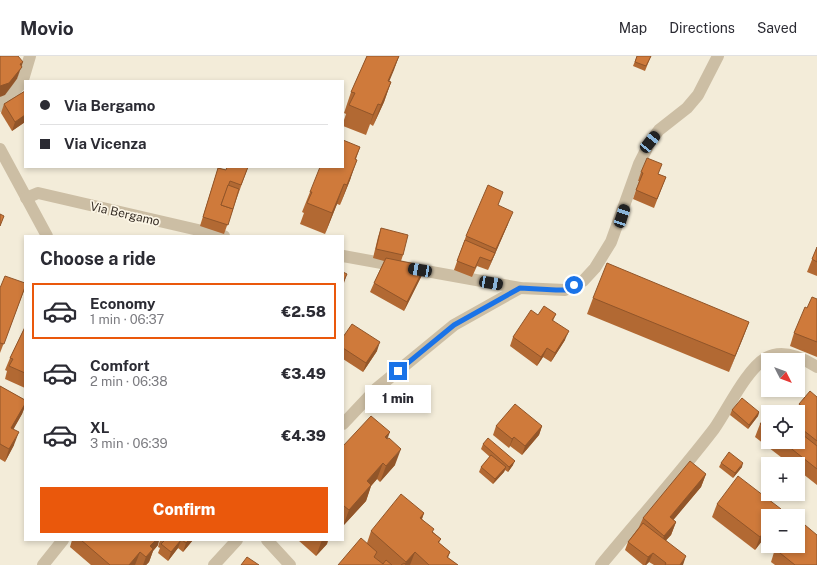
<!DOCTYPE html>
<html lang="en">
<head>
<meta charset="utf-8">
<style>
	body { margin:0; font-family:"Public Sans",sans-serif; background:#f2f2f3; color:#2b2b33; height:100vh; display:flex; flex-direction:column; font-size:15px; white-space:nowrap }
	* { box-sizing:border-box; margin:0 }
	p { font-size:13px; color:#7c7c81 }
	.icon { flex:none; width:22px; height:22px; fill:none; stroke:currentColor; stroke-width:2; stroke-linecap:round; stroke-linejoin:round }
	.map { position:relative; flex:1; overflow:hidden }
	.sheet { position:absolute; left:24px; top:179px; width:320px; height:306px; display:flex; flex-direction:column; background:#fff; border-radius:0px; box-shadow:0 2px 6px #0003 }
	.sheet>* { flex:none }
	.guide { position:absolute; left:24px; top:24px; width:320px; height:88px; border-radius:0px; box-shadow:0 2px 6px #0003; display:grid; align-content:center; height:88px; padding:0 16px; background:#fff }
	.needle { width:26px; rotate:132deg }
	.tools { position:absolute; left:761px; top:297px; display:grid; gap:8px }
	.tools a { display:grid; place-items:center; width:44px; height:44px; border-radius:0px; background:#fff; box-shadow:0 2px 6px #0003; font-size:20px }
	.end { position:absolute; width:18px; height:18px; margin:-9px; border:5px solid #1a73e8; background:#fff; box-shadow:0 0 0 2px #fff }
	.from { border-radius:50% }
	.bubble { position:absolute; height:28px; border-radius:0px; background:#fff; box-shadow:0 2px 6px #0003; font-size:13px; font-weight:800; line-height:28px; text-align:center }
	.car { position:absolute; width:12px; height:24px; margin:-12px -6px; border-radius:5px; box-shadow:0 0 3px 1px #0007; background:linear-gradient(#222 24%,#8ab4d8 0 40%,#222 0 76%,#8ab4d8 0 86%,#222 0) }
	.guide b { display:flex; align-items:center; gap:14px; height:38px; font-size:15px }
	.guide b+b { border-top:1px solid #e1e1e2 }
	.guide i { width:10px; height:10px; background:#2b2b33 }
	ul { padding:0; list-style:none }
	li { display:flex; align-items:center; gap:12px; height:56px; margin:0 8px 6px; padding:0 8px; border:2px solid transparent; border-radius:0px }
	li div { flex:1 }
	li b { display:block; font-size:15px }
	li em { font-style:normal; font-weight:800 }
	li.current { border-color:#ea580c }
	li>.icon { width:36px; height:36px; stroke-width:1.5 }
	h2 { padding:0 16px; font-size:18px; line-height:48px }
	.primary-button { display:flex; gap:8px; margin-top:auto; padding:8px 16px }
	.primary-button a { flex:1; height:46px; border-radius:0px; background:#ea580c; color:#fff; font-size:16px; font-weight:800; line-height:46px; text-align:center }
	header { display:flex; align-items:center; gap:24px; box-sizing:border-box; height:56px; padding:0 20px; background:#fff; border-bottom:1px solid #e1e1e2 }
	header strong { font-size:19px }
	nav { display:flex; gap:22px; margin-inline-start:auto; font-size:14px }
	.map>svg:first-child { display:block }
</style>
</head>
<body>
<header>
<strong>Movio</strong>
<nav><a>Map</a><a>Directions</a><a>Saved</a></nav>
</header>
<div class="map">
<svg width="817" height="509" viewBox="0 0 817 509">
	<rect width="100%" height="100%" fill="#f3ecd9"/>
	<g fill="none" stroke-linecap="round" stroke-linejoin="round">
		<g stroke="#ccbea4" stroke-width="12">
			<polyline points="0,50 22,27 30,0"/>
			<polyline points="0,93 47,180"/>
			<polyline points="26,142 38,137 224,180"/>
			<polyline points="343,200 520,232 565,234 583,225 595,212 611,186 639,108 650,86 659,74 687,52 698,39 718,0"/>
			<polyline points="343,368 376,333 454,269 520,232"/>
			<polyline points="267,484 290,509"/>
			<polyline points="43,509 63,484"/>
			<polyline points="214,509 237,484"/>
			<path d="M601,509C638,464 678,420 714,373C728,353 746,314 766,302C783,292 803,302 817,311"/>
		</g>
	</g>
	<g fill="#b26933">
		<polygon points="367,0 399,0 389,25 391,26 384,46 373,70 370,68 366,79 343,70 343,67 346,58 344,57 351,36"/>
		<polygon points="637,0 651,0 645,15 633,10"/>
		<polygon points="25,35 25,66 12,75 1,57 4,48"/>
		<polygon points="360,91 356,103 350,124 340,149 337,148 325,178 300,168 304,157 302,156 310,136"/>
		<polygon points="248,111 239,136 224,178 200,170 218,112 226,114"/>
		<polygon points="641,116 658,118 666,121 654,152 633,143 639,125 638,125"/>
		<polygon points="498,149 508,168 488,214 477,210 472,221 454,214 466,180"/>
		<polygon points="381,172 403,199 401,205 422,219 404,255 370,236 374,227 384,205 373,202 378,181"/>
		<polygon points="817,191 817,220 807,216"/>
		<polygon points="0,232 25,232 0,297"/>
		<polygon points="593,242 749,266 729,316 587,258"/>
		<polygon points="817,243 817,301 790,290 794,277 807,252"/>
		<polygon points="556,258 553,265 565,284 551,306 543,301 537,310 510,290 513,281 538,259"/>
		<polygon points="25,271 25,332 5,323 7,315 5,314 10,302"/>
		<polygon points="343,281 377,295 363,316 343,303"/>
		<polygon points="0,330 25,344 25,350 22,358 13,373 14,389 5,406 0,403"/>
		<polygon points="817,341 817,429 798,414 798,408 790,408 755,381 760,368 768,358 768,386 798,386 798,356 796,356 799,348"/>
		<polygon points="732,354 759,356 758,360 748,373 730,359"/>
		<polygon points="496,370 542,370 539,379 522,399 510,390 509,392 493,379"/>
		<polygon points="387,383 395,409 380,426 377,423 371,430 366,445 343,470 343,390"/>
		<polygon points="483,388 513,409 508,416 505,414 504,416 493,428 479,416 481,411 490,401 481,393"/>
		<polygon points="721,407 742,411 733,422 719,411"/>
		<polygon points="706,418 701,431 673,464 676,466 671,479 666,484 683,509 654,509 649,506 646,509 643,509 625,494 628,486 639,471 643,462"/>
		<polygon points="717,448 768,460 768,477 755,494 712,461"/>
		<polygon points="424,457 422,463 433,476 441,483 439,487 450,496 448,502 458,509 338,509 367,487 371,475"/>
		<polygon points="72,484 159,484 158,489 153,495 149,506 146,509 91,509 70,491"/>
		<polygon points="160,484 193,484 183,496 178,492 168,505 158,497 160,492 158,491"/>
		<polygon points="298,484 328,484 327,488 316,500"/>
		<polygon points="775,493 817,509 775,509 771,506"/>
	</g>
	<g fill="#915529">
		<polygon points="399,0 394,14 381,45 388,25"/>
		<polygon points="23,6 17,23 5,39 0,41 0,30 20,8"/>
		<polygon points="391,26 384,46 373,70 381,49"/>
		<polygon points="378,48 370,68 366,79 373,59"/>
		<polygon points="25,59 25,66 12,75 15,66"/>
		<polygon points="357,104 350,124 340,149 347,129"/>
		<polygon points="344,128 337,148 325,178 332,157"/>
		<polygon points="513,156 508,168 488,214 496,193"/>
		<polygon points="425,210 422,219 404,255 407,246"/>
		<polygon points="347,218 343,230 343,226"/>
		<polygon points="749,266 743,282 729,316 735,300"/>
		<polygon points="569,275 565,284 551,306 555,297"/>
		<polygon points="380,286 377,295 363,316 366,307"/>
		<polygon points="547,292 543,301 537,310 541,301"/>
		<polygon points="25,348 25,350 22,358 7,385 11,372"/>
		<polygon points="759,356 758,360 748,373 749,369"/>
		<polygon points="542,370 539,379 522,399 525,390"/>
		<polygon points="19,376 14,389 5,406 9,393"/>
		<polygon points="390,376 384,392 385,381"/>
		<polygon points="514,381 510,390 509,392 512,383"/>
		<polygon points="401,393 395,409 380,426 386,410"/>
		<polygon points="515,405 513,409 508,416 509,411"/>
		<polygon points="383,407 377,423 371,430 366,445 343,470 349,454 367,425"/>
		<polygon points="743,407 742,411 733,422 735,417"/>
		<polygon points="506,411 504,416 493,428 495,423"/>
		<polygon points="706,418 701,431 665,474 670,461"/>
		<polygon points="781,453 779,460 776,460"/>
		<polygon points="424,457 416,478 420,462"/>
		<polygon points="676,466 671,479 659,492 664,480"/>
		<polygon points="768,471 768,477 755,494 760,481"/>
		<polygon points="156,484 159,484 158,489 153,495 149,506 146,509 143,509 150,490"/>
		<polygon points="181,484 178,492 168,505 171,496"/>
		<polygon points="189,484 193,484 183,496 186,487"/>
		<polygon points="322,484 328,484 327,488 316,500"/>
		<polygon points="140,496 135,509 129,509"/>
		<polygon points="415,496 410,509 404,509 406,506"/>
		<polygon points="653,497 649,506 646,509 645,509 648,501"/>
		<polygon points="686,500 683,509 680,509"/>
	</g>
	<g fill="#cf7a3b" stroke="#915529">
		<polygon points="0,0 18,0 23,6 20,8 22,11 9,27 0,30"/>
		<polygon points="367,0 399,0 388,25 391,26 381,49 378,48 373,59 349,49 355,37 351,36"/>
		<polygon points="637,0 651,0 646,10 635,6"/>
		<polygon points="25,35 25,59 15,66 4,48"/>
		<polygon points="343,84 360,91 355,103 357,104 347,129 344,128 332,157 307,147 312,136 310,136 320,111 343,111"/>
		<polygon points="647,102 662,108 658,118 666,121 657,143 636,134 643,117 641,116"/>
		<polygon points="227,111 248,111 241,129 230,125 221,149 233,153 228,169 203,161 218,112 226,114"/>
		<polygon points="228,129 239,133 233,153 221,149"/>
		<polygon points="488,129 503,136 498,149 513,156 496,193 466,180"/>
		<polygon points="0,158 4,160 0,170"/>
		<polygon points="381,172 408,179 403,199 376,193"/>
		<polygon points="465,184 495,197 491,205 480,201 475,212 457,205"/>
		<polygon points="817,191 817,206 812,203"/>
		<polygon points="386,202 425,210 407,246 374,227"/>
		<polygon points="607,207 749,266 735,300 593,242"/>
		<polygon points="343,216 347,218 343,226"/>
		<polygon points="5,220 25,227 25,231 4,288 0,287 0,232"/>
		<polygon points="812,241 817,243 817,286 794,277 805,251 807,252"/>
		<polygon points="544,250 556,258 552,264 569,275 555,297 547,292 541,301 513,281 531,254 538,259"/>
		<polygon points="352,268 380,286 366,307 343,292 343,281"/>
		<polygon points="25,271 25,317 9,310 13,303 10,302"/>
		<polygon points="0,330 25,344 25,348 11,372 19,376 9,393 0,388"/>
		<polygon points="810,335 817,341 817,385 798,370 798,357 803,351 799,348"/>
		<polygon points="742,342 759,356 749,369 732,354"/>
		<polygon points="515,348 542,370 525,390 514,381 512,383 496,370"/>
		<polygon points="771,354 774,356 769,356"/>
		<polygon points="768,358 768,375 760,368"/>
		<polygon points="371,360 390,376 385,381 387,383 389,382 401,393 386,410 383,407 367,425 371,429 349,454 344,450 343,452 343,390"/>
		<polygon points="798,375 817,390 817,413 783,386 798,386"/>
		<polygon points="488,382 515,405 509,411 483,388"/>
		<polygon points="729,396 743,407 735,417 721,407"/>
		<polygon points="491,399 506,411 495,423 481,411"/>
		<polygon points="690,405 706,418 670,461 676,466 664,480 643,462"/>
		<polygon points="738,420 781,453 776,460 768,460 768,471 760,481 717,448"/>
		<polygon points="401,438 424,457 420,462 434,473 432,476 441,483 438,486 450,496 447,501 458,509 429,509 415,496 406,506 371,475"/>
		<polygon points="799,464 817,479 817,509 795,509 775,493 778,490 798,490 798,466"/>
		<polygon points="643,467 686,500 680,509 665,509 666,507 653,497 648,501 628,486"/>
		<polygon points="361,482 377,496 374,501 383,508 386,504 392,509 338,509"/>
		<polygon points="81,484 156,484 150,490 153,493 146,501 140,496 129,509 110,509"/>
		<polygon points="164,484 181,484 171,496 161,488 164,485"/>
		<polygon points="182,484 189,484 186,487"/>
		<polygon points="247,501 259,509 241,509"/>
		<polygon points="404,507 406,509 401,509"/>
	</g>
	<g fill="none" stroke-linecap="round" stroke-linejoin="round">
		<polyline stroke="#1a73e8" stroke-width="5" points="398,315 454,269 520,232 556,234 565,234 574,229"/>
	</g>
	<g text-anchor="middle" dominant-baseline="central" stroke-width="3.5" stroke-linejoin="round" paint-order="stroke">
		<g font-size="12" fill="#372e26" stroke="#fbf5e5">
			<text transform="translate(125 158) rotate(13)">Via Bergamo</text>
		</g>
	</g>
</svg>
<div class="tools">
<a><svg class="needle" viewBox="-14 -14 28 28"><path d="M0-13l5 13h-10z" fill="#e53935"/><path d="M0 13l5-13h-10z" fill="#7c7c81"/></svg></a>
<a><svg class="icon" aria-label="locate" viewBox="0 0 24 24"><circle cx="12" cy="12" r="6"/><path d="M12 2v4M12 18v4M2 12h4M18 12h4"/></svg></a>
<a>+</a>
<a>−</a>
</div>
<i class="end from" style="left:574px;top:229px"></i>
<i class="end" style="left:398px;top:315px"></i>
<div class="bubble" style="left:365px;top:329px;width:66px">1 min</div>
<i class="car" style="left:650px;top:86px;rotate:39deg"></i>
<i class="car" style="left:622px;top:160px;rotate:18deg"></i>
<i class="car" style="left:420px;top:214px;rotate:280deg"></i>
<i class="car" style="left:491px;top:227px;rotate:100deg"></i>
<div class="guide">
<b><i class="from"></i>Via Bergamo</b>
<b><i></i>Via Vicenza</b>
</div>
<section class="sheet">
<h2>Choose a ride</h2>
<ul>
<li class="current"><svg class="icon" aria-label="car" viewBox="0 0 24 24"><path d="M5 17H2v-5l4-1 3-4h7l3 4 3 1v5h-3M9 17h6M6 11h13"/><circle cx="7" cy="17" r="2"/><circle cx="17" cy="17" r="2"/></svg><div><b>Economy</b><p>1 min · 06:37</p></div><em>€2.58</em></li>
<li><svg class="icon" aria-label="car" viewBox="0 0 24 24"><path d="M5 17H2v-5l4-1 3-4h7l3 4 3 1v5h-3M9 17h6M6 11h13"/><circle cx="7" cy="17" r="2"/><circle cx="17" cy="17" r="2"/></svg><div><b>Comfort</b><p>2 min · 06:38</p></div><em>€3.49</em></li>
<li><svg class="icon" aria-label="car" viewBox="0 0 24 24"><path d="M5 17H2v-5l4-1 3-4h7l3 4 3 1v5h-3M9 17h6M6 11h13"/><circle cx="7" cy="17" r="2"/><circle cx="17" cy="17" r="2"/></svg><div><b>XL</b><p>3 min · 06:39</p></div><em>€4.39</em></li>
</ul>
<div class="primary-button"><a>Confirm</a></div>
</section>
</div>
</body>
</html>
